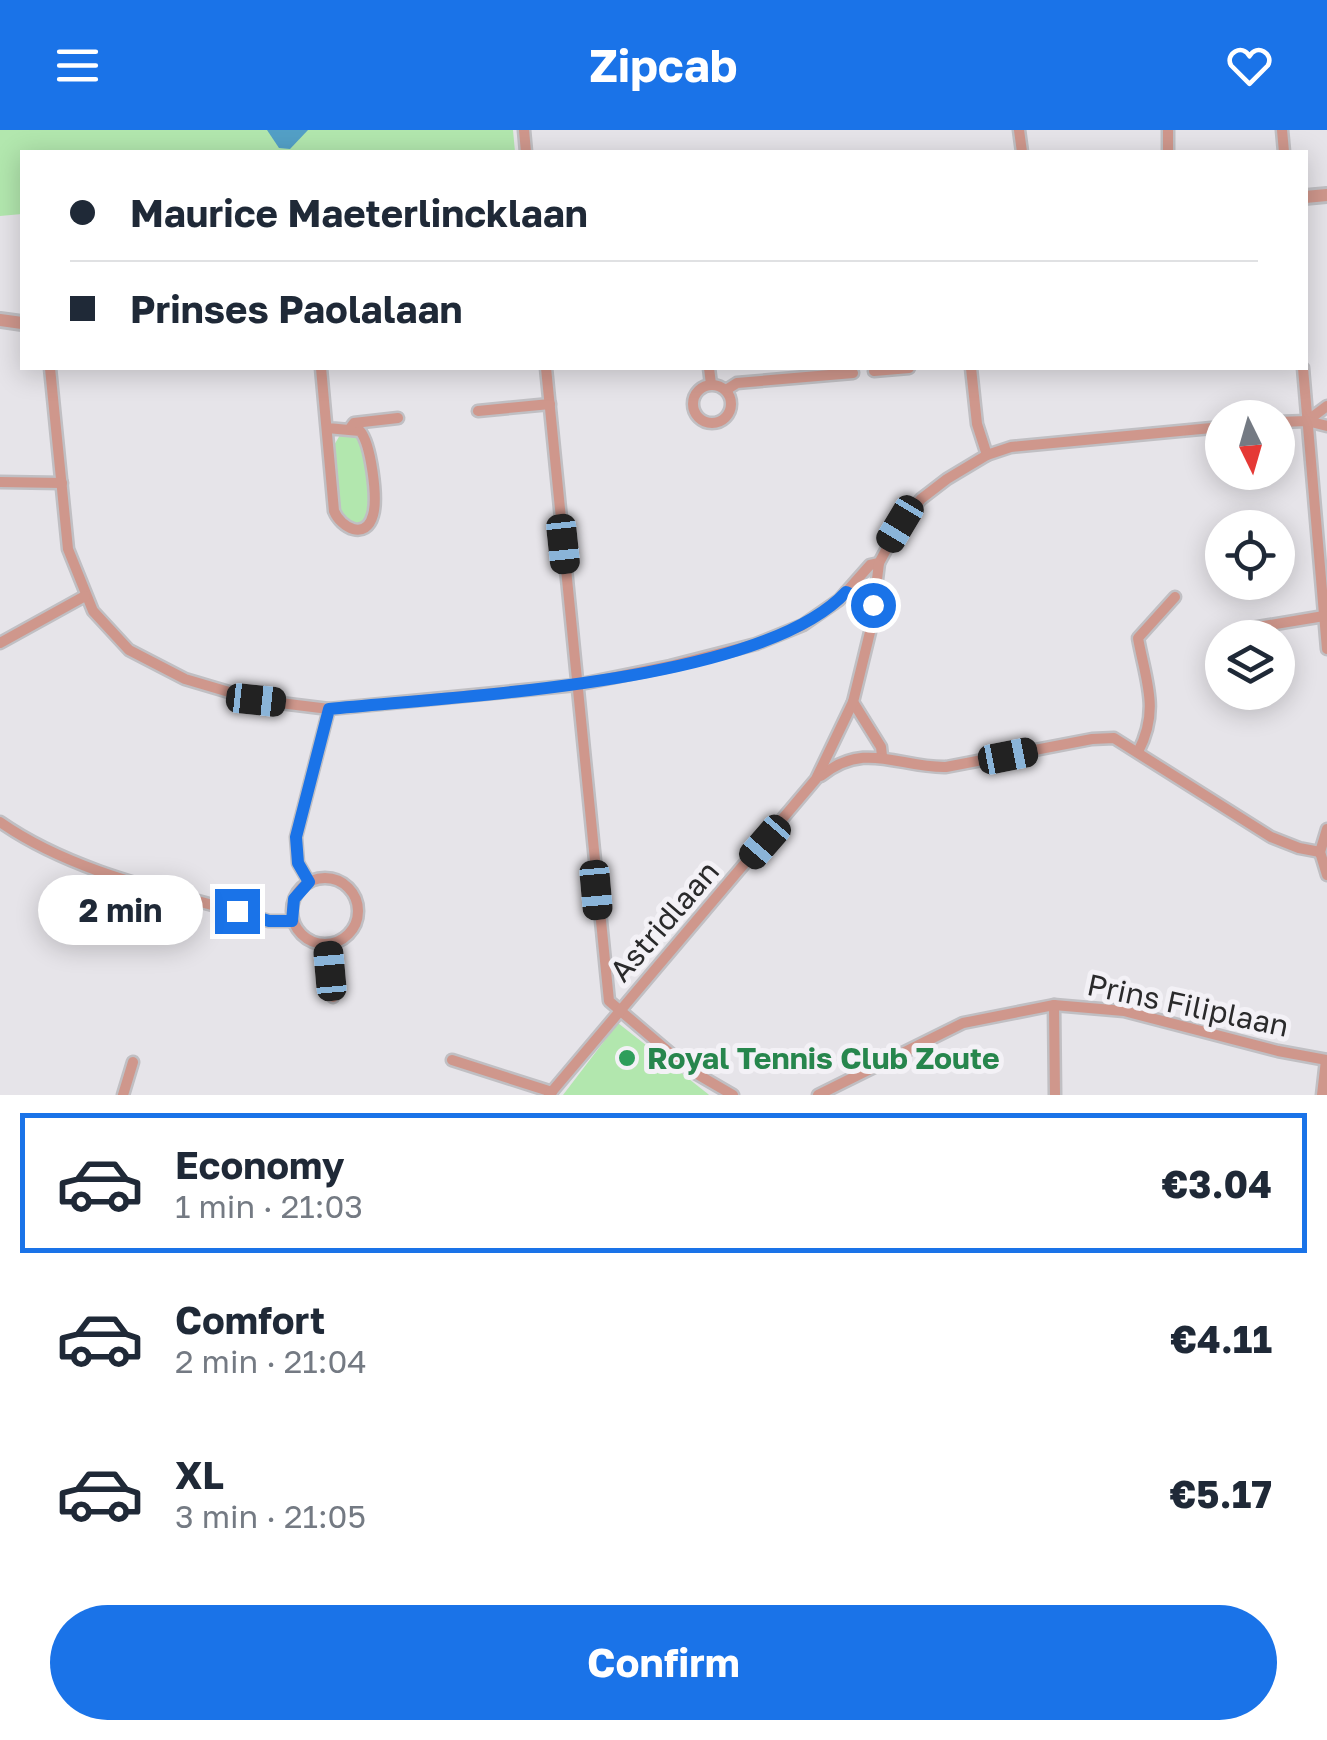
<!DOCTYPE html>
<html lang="en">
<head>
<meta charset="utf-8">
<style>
	body { margin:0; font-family:"Golos Text",sans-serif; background:#f2f2f3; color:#1f2937; height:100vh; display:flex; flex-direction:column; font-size:38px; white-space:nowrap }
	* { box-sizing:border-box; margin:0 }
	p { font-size:32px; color:#747a83 }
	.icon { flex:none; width:55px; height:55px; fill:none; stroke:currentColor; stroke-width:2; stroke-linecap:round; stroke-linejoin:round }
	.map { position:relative; height:965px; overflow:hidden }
	.drawer { display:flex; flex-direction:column; background:#fff; flex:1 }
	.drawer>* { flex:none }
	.hud { position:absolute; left:20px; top:20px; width:1288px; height:220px; border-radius:0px; box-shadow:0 5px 25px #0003; display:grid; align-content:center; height:220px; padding:0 50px; background:#fff }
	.needle { width:65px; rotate:175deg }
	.controls { position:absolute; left:1205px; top:270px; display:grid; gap:20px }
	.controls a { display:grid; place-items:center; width:90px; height:90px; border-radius:50%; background:#fff; box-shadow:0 5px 25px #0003; font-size:50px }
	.end { position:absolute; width:45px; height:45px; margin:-22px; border:12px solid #1a73e8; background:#fff; box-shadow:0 0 0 5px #fff }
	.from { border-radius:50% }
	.bubble { position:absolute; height:70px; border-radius:35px; background:#fff; box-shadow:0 5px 25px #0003; font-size:32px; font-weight:700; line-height:70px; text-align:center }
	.car { position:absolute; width:30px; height:60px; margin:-30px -15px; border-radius:12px; box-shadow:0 0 8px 2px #0007; background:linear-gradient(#222 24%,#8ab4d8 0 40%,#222 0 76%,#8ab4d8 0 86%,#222 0) }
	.hud b { display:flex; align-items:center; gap:35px; height:95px; font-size:38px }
	.hud b+b { border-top:2px solid #e0e1e3 }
	.hud i { width:25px; height:25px; background:#1f2937 }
	ul { padding:18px 0 0; list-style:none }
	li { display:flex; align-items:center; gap:30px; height:140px; margin:0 20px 15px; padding:0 30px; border:5px solid transparent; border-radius:0px }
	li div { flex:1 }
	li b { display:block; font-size:38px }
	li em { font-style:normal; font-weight:700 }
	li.current { border-color:#1a73e8 }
	li>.icon { width:90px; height:90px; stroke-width:1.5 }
	.button { display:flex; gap:20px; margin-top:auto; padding:20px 50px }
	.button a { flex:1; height:115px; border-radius:60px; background:#1a73e8; color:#fff; font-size:40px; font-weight:700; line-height:115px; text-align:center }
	header { display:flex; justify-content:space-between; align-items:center; height:130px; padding:0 50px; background:#1a73e8; color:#fff; font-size:45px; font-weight:700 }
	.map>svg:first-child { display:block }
</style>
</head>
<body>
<header><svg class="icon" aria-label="menu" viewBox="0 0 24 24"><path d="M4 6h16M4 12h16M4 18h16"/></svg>Zipcab<svg class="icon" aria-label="heart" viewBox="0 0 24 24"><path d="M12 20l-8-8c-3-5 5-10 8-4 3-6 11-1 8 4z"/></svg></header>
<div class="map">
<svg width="1327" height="965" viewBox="0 0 1327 965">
	<rect width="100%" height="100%" fill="#e6e4e9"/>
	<g fill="#b2e7ae">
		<polygon points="0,0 513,0 515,22 22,22 22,84 0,86"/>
		<polygon points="348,303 361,308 365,315 370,380 363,394 351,396 339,383 333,317 340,305"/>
		<polygon points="618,893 708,964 709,965 563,965"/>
	</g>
	<polygon fill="#53a0c7" points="267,0 308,0 290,19 279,18"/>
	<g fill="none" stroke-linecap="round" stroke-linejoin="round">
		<g stroke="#c0bfc3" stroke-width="15">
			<g id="minor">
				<polyline points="524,0 526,22"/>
				<polyline points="1019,0 1022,22"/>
				<polyline points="1168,0 1168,22"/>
				<polyline points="1282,0 1284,22"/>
				<polyline points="50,238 68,419 93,481 129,520 185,549 256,570 329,579 576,555 670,536 756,514 803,495 839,470 870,435 879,433"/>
				<path d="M321,238L334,381C341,398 366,411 373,385C378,368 371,314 360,301L327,298"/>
				<polyline points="546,238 609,871 690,940 733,965"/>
				<polyline points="709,238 711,254"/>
				<polyline points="971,238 977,294 987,325"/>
				<polyline points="1303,238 1327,519"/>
				<polyline points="874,241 909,238"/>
				<circle cx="712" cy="274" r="19"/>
				<polyline points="726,260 737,253 853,243"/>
				<polyline points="478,281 550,274"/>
				<polyline points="1307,291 1327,276"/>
				<polyline points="1278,292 1307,291 1327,296"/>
				<polyline points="351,297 354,293 398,288"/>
				<polyline points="0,352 62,353"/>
				<polyline points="846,462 873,475"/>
				<polyline points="1234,508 1252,498 1324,486"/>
				<polyline points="0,513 85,466"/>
				<polyline points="853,572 881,617 882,626"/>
				<path d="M1138,622C1160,580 1146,552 1138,508L1175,467"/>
				<path d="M821,646C865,610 899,638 946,637L1092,609L1114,608L1271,707L1299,718L1320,722"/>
				<path d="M0,692C77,746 180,764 269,791H293"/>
				<polyline points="1327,699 1320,722 1327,745"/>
				<circle cx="325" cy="781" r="33"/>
				<polyline points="309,752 298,733 296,707 329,579"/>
				<polyline points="328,815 333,867"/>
				<polyline points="1054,875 1055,965"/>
				<polyline points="452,930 552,962"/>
				<polyline points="123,965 133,932"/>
				<polyline points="549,965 816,649 853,572 871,498 879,433 900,394 921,369 947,349 987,325 1011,317 1222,297"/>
				<polyline points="818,965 963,893 1054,875 1124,881 1278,921 1327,930"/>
				<polyline points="1322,965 1326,930"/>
			</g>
		</g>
		<g stroke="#c0bfc3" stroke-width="18">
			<g id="tertiary">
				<polyline points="1305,67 1327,65"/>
				<polyline points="0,190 22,193"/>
			</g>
		</g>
		<use href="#minor" stroke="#cf978c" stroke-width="10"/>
		<use href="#tertiary" stroke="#cf978c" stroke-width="12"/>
	</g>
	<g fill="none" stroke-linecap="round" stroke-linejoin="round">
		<path stroke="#1a73e8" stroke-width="12" d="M237,781L269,791H292L294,769L309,752L298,733L296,707L329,579C454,566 761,554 846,462L873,475"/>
	</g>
	<circle fill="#2e9e5b" stroke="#f3f1f6" stroke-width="4" cx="627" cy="928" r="10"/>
	<g text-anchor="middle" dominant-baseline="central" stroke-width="10" stroke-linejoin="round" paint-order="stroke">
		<g font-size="30" fill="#2a2a2b" stroke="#f3f1f6">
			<text transform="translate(664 791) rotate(-49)">Astridlaan</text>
			<text transform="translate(1188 875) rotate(12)">Prins Filiplaan</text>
		</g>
		<g font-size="30" font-weight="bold" fill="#27864d" stroke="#f3f1f6" text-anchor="start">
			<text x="647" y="928">Royal Tennis Club Zoute</text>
		</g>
	</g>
</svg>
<div class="controls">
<a><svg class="needle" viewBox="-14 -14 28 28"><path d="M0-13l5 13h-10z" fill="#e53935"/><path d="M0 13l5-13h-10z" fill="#747a83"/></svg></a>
<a><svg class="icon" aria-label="locate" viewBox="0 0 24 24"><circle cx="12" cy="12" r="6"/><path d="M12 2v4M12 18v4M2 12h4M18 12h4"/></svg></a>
<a><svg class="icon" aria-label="layers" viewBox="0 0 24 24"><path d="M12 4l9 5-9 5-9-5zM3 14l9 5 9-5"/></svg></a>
</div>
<i class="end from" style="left:873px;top:475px"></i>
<i class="end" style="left:237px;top:781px"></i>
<div class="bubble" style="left:38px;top:745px;width:165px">2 min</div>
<i class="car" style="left:900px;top:394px;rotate:211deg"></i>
<i class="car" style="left:563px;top:414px;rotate:174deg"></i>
<i class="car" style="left:256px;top:570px;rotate:96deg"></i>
<i class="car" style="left:1008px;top:626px;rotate:79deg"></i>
<i class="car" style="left:765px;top:712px;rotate:221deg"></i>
<i class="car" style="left:596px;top:760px;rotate:175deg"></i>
<i class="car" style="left:330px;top:841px;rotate:355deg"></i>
<div class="hud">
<b><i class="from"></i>Maurice Maeterlincklaan</b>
<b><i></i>Prinses Paolalaan</b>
</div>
</div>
<section class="drawer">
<ul>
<li class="current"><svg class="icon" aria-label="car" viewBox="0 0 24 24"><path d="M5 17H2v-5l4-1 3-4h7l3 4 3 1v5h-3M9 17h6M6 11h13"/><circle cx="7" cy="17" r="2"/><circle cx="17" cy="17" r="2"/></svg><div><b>Economy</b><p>1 min · 21:03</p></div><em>€3.04</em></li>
<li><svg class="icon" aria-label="car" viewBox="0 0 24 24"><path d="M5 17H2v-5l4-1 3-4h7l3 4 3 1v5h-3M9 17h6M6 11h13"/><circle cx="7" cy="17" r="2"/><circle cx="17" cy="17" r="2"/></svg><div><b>Comfort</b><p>2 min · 21:04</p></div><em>€4.11</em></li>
<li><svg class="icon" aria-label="car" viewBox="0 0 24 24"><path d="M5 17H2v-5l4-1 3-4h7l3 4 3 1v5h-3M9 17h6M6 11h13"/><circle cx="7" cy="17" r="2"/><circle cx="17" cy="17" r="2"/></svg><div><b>XL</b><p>3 min · 21:05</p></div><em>€5.17</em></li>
</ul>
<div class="button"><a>Confirm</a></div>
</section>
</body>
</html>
